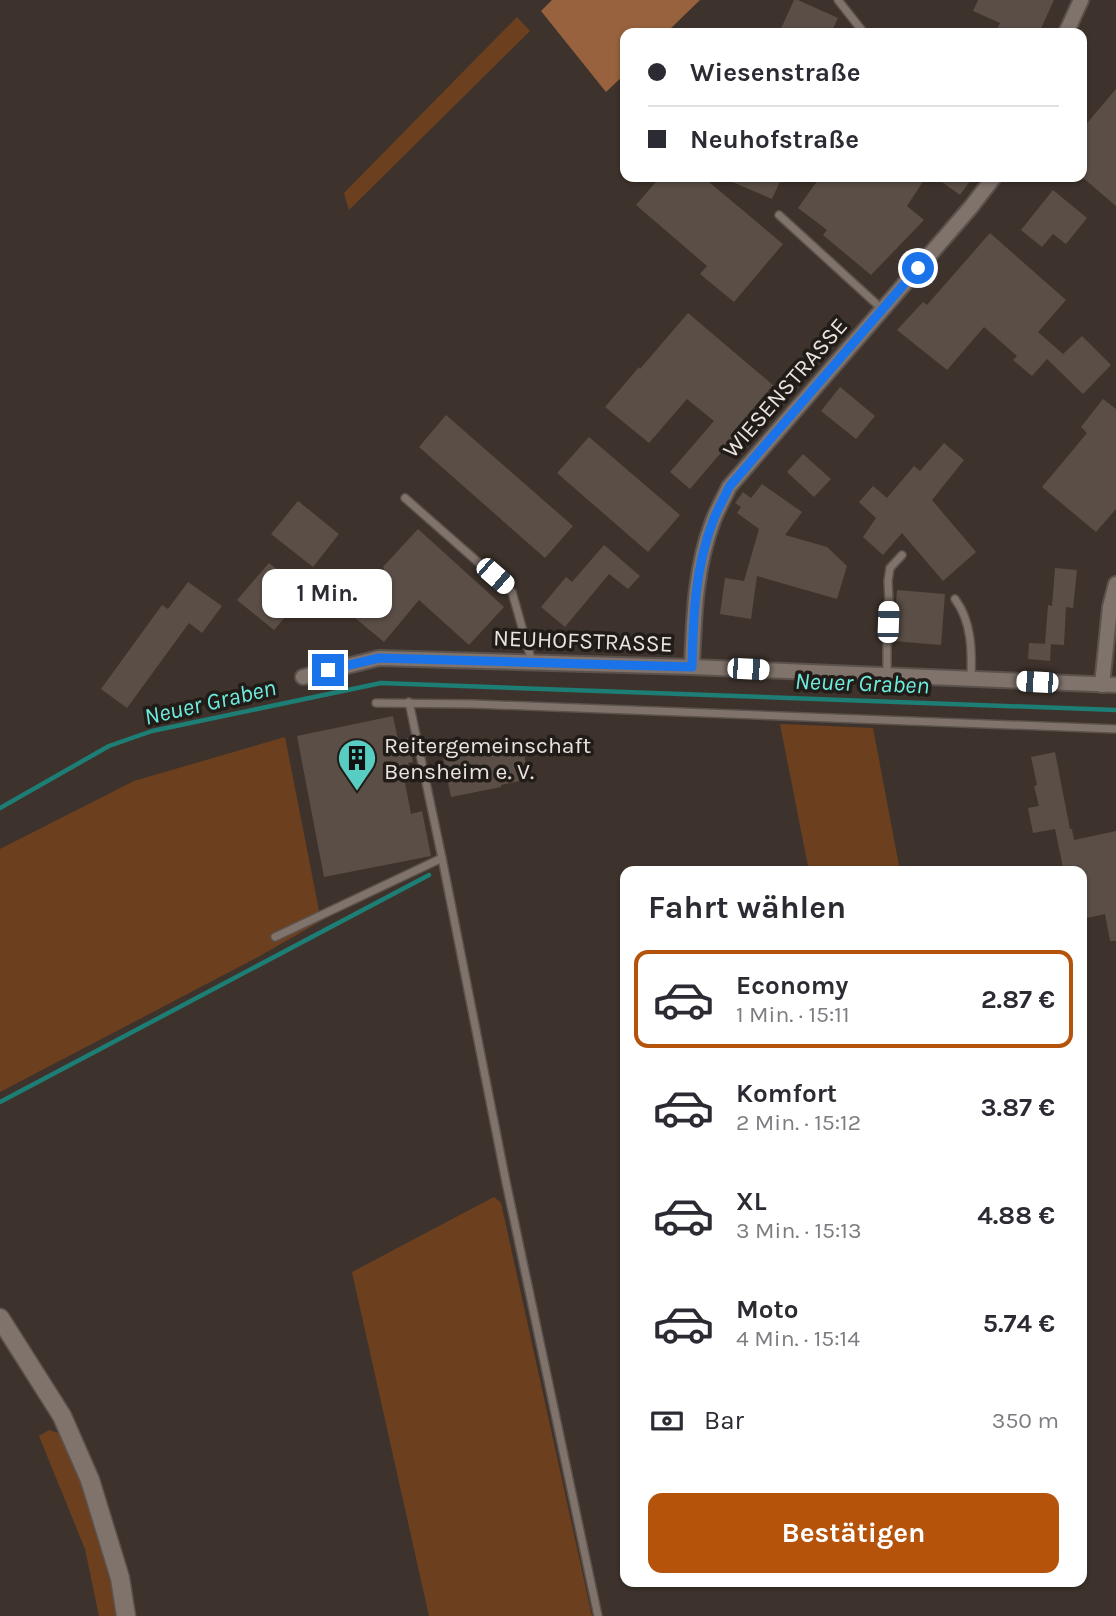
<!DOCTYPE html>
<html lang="de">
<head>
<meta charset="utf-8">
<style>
	body { margin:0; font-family:Karla,sans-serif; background:#f7f7f7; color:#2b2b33; height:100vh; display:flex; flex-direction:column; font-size:26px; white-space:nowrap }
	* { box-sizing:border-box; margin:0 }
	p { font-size:23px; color:#7c7c81 }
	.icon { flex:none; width:38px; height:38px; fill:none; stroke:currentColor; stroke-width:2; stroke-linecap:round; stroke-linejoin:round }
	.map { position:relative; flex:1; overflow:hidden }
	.drawer { position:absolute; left:620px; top:866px; width:467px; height:721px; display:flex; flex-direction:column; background:#fff; border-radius:14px; box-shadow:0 2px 5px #0004 }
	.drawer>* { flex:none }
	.guide { position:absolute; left:620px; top:28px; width:467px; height:154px; border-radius:14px; box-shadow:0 2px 5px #0004; display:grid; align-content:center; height:154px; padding:0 28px; background:#fff }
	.end { position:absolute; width:32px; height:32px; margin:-16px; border:9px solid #1a73e8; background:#fff; box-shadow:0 0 0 4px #fff }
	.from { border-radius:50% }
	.bubble { position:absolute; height:49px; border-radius:14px; background:#fff; box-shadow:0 2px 5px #0004; font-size:23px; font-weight:700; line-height:49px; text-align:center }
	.car { position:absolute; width:21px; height:42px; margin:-21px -10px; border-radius:9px; box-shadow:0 0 5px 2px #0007; background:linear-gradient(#fff 24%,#345 0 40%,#fff 0 76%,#345 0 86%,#fff 0) }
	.guide b { display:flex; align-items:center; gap:24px; height:66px; font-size:26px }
	.guide b+b { border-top:2px solid #e1e1e2 }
	.guide i { width:18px; height:18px; background:#2b2b33 }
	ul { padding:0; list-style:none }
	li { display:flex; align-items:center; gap:21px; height:98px; margin:0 14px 10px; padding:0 14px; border:4px solid transparent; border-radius:14px }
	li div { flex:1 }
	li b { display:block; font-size:26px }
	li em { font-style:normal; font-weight:700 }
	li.selected { border-color:#b45309 }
	li>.icon { width:63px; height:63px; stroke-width:1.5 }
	h2 { padding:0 28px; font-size:32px; line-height:84px }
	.pay { display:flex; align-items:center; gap:18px; height:77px; padding:0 28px; font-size:26px }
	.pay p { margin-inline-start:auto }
	.cta { display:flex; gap:14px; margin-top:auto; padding:14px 28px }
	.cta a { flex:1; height:80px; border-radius:14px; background:#b45309; color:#fff; font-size:28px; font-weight:700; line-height:80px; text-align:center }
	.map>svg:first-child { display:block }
</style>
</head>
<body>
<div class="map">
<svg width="1116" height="1616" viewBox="0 0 1116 1616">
	<rect width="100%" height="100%" fill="#3e332c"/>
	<g fill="#6c401f">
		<polygon points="517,17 530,31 349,210 344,193"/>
		<polygon points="780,724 873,728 900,871 809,871"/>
		<polygon points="285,737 321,921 258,957 0,1092 0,849 134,781"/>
		<polygon points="494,1197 501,1203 592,1616 429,1616 352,1272"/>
		<polygon points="49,1430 62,1434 89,1497 104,1541 120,1616 99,1616 85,1549 39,1436"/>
	</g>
	<polygon fill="#97623d" points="552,0 700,0 666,33 625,33 625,74 606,92 541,11"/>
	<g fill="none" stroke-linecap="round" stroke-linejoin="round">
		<g stroke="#1c7e75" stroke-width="4.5">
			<polyline points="0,808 109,746 152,731 381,683 1116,710"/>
			<polyline points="0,1102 429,875"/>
		</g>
	</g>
	<g fill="#5a4e47">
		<polygon points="794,0 798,0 838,18 831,33 779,33"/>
		<polygon points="978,0 1054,0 1039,33 995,33 1000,23 973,11"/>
		<polygon points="1116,89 1116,206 1082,177 1082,129"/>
		<polygon points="660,177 703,177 783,244 734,302 700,274 707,266 636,205"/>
		<polygon points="721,177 782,177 772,199"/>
		<polygon points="820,177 926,177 907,206 924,220 871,275 823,235 827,230 798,208"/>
		<polygon points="935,177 973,177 960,195"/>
		<polygon points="1053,190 1087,218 1066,244 1053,234 1042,247 1021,230"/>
		<polygon points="990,233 1066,300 1038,332 1063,354 1082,336 1111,365 1083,394 1047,359 1032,376 1013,360 1017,356 984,327 947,370 897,330 923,302 927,305"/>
		<polygon points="688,313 773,385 733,432 736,435 690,489 670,472 714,421 687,399 649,443 605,407 639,367 640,369"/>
		<polygon points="840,387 875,416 856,439 821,411"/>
		<polygon points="1103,399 1116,409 1116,509 1096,532 1042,487 1087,433 1081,427"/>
		<polygon points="446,415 573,526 545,558 419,447"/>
		<polygon points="589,437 680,515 648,552 557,473"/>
		<polygon points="944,443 964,460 932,500 976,552 943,581 902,533 883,555 863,537 876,518 859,502 873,486 887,498 914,466 920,471"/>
		<polygon points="803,454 831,479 814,497 787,472"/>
		<polygon points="762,484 802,512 785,535 827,547 847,566 837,599 757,576 751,619 720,614 725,578 744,581 759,529 737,513 741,507 735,503 743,492 751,498"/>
		<polygon points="298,501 339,534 313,567 271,534"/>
		<polygon points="418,529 504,607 469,645 419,600 384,642 314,584 323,574 357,601 384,569 383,567"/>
		<polygon points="604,545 640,576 628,589 609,574 565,627 541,607 566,577 572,582"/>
		<polygon points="269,563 296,585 288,594 298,602 274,630 237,600"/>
		<polygon points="1055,568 1077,570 1073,608 1066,607 1064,645 1045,644 1048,605 1052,606"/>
		<polygon points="188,582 222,606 202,633 189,623 127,708 101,689 162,605 168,609"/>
		<polygon points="897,590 945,594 941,645 893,641"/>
		<polygon points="1029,643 1051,644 1050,661 1028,659"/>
		<polygon points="393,716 398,740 408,738 413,762 408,763 410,771 403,772 411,814 422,811 431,856 324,877 297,736"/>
		<polygon points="460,739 464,754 522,744 529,779 501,785 501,787 451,797 440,744"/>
		<polygon points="1055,752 1070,829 1072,829 1074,840 1116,831 1116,941 1110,941 1105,914 1082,919 1082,872 1064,872 1055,829 1033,833 1028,808 1039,806 1034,786 1037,785 1031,757"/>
	</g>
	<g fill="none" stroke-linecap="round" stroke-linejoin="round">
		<g stroke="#5b524d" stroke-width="10">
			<g id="lane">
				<polyline points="838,0 864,33"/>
				<polyline points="779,215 882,309"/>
				<polyline points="405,498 512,592 532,662"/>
				<path d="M955,599C972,622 972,651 971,679"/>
				<polyline points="887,675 887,642 889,601 888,581 890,568 902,555"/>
				<polyline points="409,702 442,858 506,1182 598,1616"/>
				<polyline points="376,703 473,704 1116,729"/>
				<polyline points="275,937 442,858"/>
			</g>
		</g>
		<g stroke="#5b524d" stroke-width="18">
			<g id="street">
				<polyline points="1066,33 1081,0"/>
				<path d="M692,667C694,617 695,568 713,521C717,510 724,498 729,487L971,207L994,177"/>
				<polyline points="303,677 379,658 692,667 1116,685"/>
				<polyline points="1102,685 1110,607 1116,584"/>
			</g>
		</g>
		<g stroke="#5b524d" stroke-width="21">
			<polyline id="secondary" points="0,1318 62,1416 90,1480 120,1578 126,1616"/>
		</g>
		<use href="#lane" stroke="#80736b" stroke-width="7"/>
		<use href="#street" stroke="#80736b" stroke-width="14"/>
		<use href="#secondary" stroke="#80736b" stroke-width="18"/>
	</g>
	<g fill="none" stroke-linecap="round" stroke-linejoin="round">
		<path stroke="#1a73e8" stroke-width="9" d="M328,670L379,658L692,667C693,618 695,568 713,521C717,510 724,498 729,487L918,268"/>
	</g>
	<defs>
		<g id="building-pin" transform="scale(2.0125)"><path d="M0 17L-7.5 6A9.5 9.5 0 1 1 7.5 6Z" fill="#57cec1" stroke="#211c18"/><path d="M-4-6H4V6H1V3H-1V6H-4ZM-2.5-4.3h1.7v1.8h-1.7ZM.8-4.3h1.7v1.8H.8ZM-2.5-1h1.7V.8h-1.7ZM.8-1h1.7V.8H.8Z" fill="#111"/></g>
	</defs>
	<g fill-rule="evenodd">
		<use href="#building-pin" x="357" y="758"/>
	</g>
	<g text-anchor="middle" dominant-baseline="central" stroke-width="7" stroke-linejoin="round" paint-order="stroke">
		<g font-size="23" fill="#eae3de" stroke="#211c18">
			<text transform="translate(785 388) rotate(-49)">WIESENSTRASSE</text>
			<text transform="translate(583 641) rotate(2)">NEUHOFSTRASSE</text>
		</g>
		<g font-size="23" fill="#eae3de" stroke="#211c18" text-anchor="start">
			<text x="384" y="745">Reitergemeinschaft<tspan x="384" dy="26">Bensheim e. V.</tspan></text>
		</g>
		<g font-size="24" font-style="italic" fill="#6ceddf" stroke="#211c18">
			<text transform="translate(862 683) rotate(2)">Neuer Graben</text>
			<text transform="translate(210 702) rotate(-13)">Neuer Graben</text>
		</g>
	</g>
</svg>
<i class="end from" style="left:918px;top:268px"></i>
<i class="end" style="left:328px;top:670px"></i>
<div class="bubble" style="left:262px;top:569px;width:130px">1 Min.</div>
<i class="car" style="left:495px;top:576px;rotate:131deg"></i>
<i class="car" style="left:888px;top:622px;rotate:2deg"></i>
<i class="car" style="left:748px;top:669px;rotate:93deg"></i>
<i class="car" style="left:1037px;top:682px;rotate:273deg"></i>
<div class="guide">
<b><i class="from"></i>Wiesenstraße</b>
<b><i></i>Neuhofstraße</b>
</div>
<section class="drawer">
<h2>Fahrt wählen</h2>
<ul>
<li class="selected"><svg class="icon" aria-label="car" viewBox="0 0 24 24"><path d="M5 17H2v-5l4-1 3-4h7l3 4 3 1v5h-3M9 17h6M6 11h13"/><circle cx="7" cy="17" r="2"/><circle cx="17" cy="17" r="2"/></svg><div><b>Economy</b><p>1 Min. · 15:11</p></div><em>2.87 €</em></li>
<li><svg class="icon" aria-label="car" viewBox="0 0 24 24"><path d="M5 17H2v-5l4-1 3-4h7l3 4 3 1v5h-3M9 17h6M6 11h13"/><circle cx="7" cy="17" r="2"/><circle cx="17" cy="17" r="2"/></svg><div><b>Komfort</b><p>2 Min. · 15:12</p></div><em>3.87 €</em></li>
<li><svg class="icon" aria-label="car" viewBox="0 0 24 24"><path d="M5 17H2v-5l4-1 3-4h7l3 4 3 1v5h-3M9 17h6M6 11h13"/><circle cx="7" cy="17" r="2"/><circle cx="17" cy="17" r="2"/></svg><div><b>XL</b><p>3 Min. · 15:13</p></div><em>4.88 €</em></li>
<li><svg class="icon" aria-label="car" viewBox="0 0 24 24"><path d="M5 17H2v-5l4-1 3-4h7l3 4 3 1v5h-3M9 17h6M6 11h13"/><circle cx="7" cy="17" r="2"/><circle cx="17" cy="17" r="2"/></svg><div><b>Moto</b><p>4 Min. · 15:14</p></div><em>5.74 €</em></li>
</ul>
<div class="pay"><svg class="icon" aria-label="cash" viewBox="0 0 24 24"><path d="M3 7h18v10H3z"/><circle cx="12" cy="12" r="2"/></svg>Bar<p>350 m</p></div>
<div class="cta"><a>Bestätigen</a></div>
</section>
</div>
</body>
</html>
